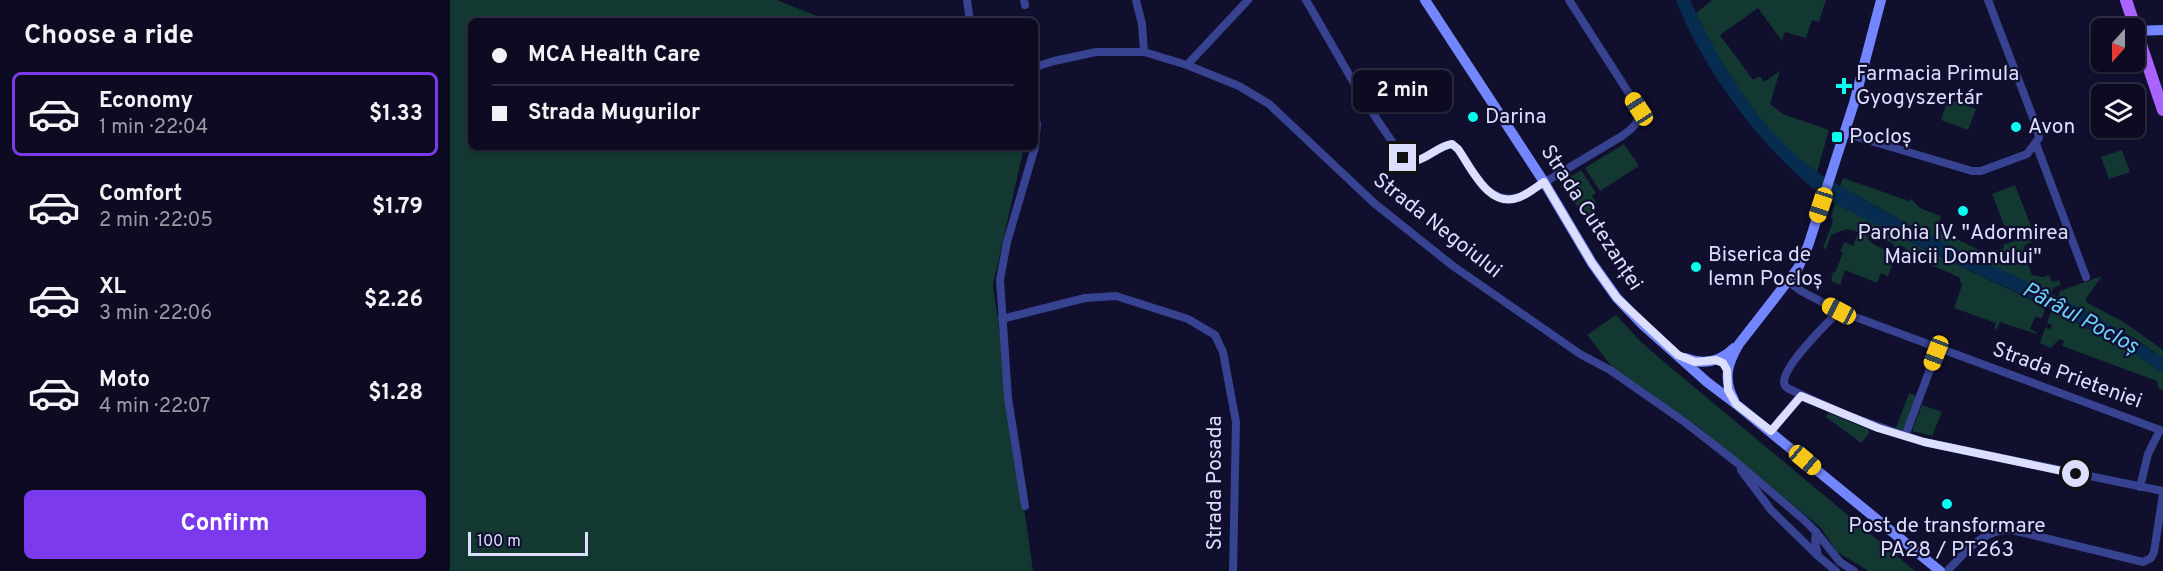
<!DOCTYPE html>
<html lang="en">
<head>
<meta charset="utf-8">
<style>
	body { margin:0; font-family:Overpass,sans-serif; background:#15142a; color:#f1f3f6; height:100vh; display:flex; flex-direction:column; font-size:22px; white-space:nowrap }
	* { box-sizing:border-box; margin:0 }
	p { font-size:20px; color:#9a9ba5 }
	.icon { flex:none; width:33px; height:33px; fill:none; stroke:currentColor; stroke-width:2; stroke-linecap:round; stroke-linejoin:round }
	.map { position:relative; flex:1; overflow:hidden }
	.details { display:flex; flex-direction:column; background:#0c0b22; width:450px }
	.details>* { flex:none }
	.hud { position:absolute; left:18px; top:18px; width:570px; height:132px; border-radius:9px; box-shadow:0 2px 4px #0004,0 0 0 2px #2c2b40; display:grid; align-content:center; height:132px; padding:0 24px; background:#0c0b22 }
	.needle { width:39px; rotate:201deg }
	.controls { position:absolute; left:1641px; top:18px; display:grid; gap:12px }
	.controls a { display:grid; place-items:center; width:54px; height:54px; border-radius:9px; background:#0c0b22; box-shadow:0 2px 4px #0004,0 0 0 2px #2c2b40; font-size:30px }
	.scale { position:absolute; left:18px; bottom:15px; width:120px; box-sizing:border-box; padding-left:6px; border:3px solid #dcdeff; border-top:0; font-size:16px; line-height:21px; white-space:nowrap; color:#dcdeff; -webkit-text-stroke:4px #100f2e; paint-order:stroke }
	.end { position:absolute; width:27px; height:27px; margin:-14px; border:8px solid #dcdeff; background:#111; box-shadow:0 0 0 3px #111 }
	.from { border-radius:50% }
	.bubble { position:absolute; height:42px; border-radius:9px; background:#0c0b22; box-shadow:0 2px 4px #0004,0 0 0 2px #2c2b40; font-size:20px; font-weight:700; line-height:42px; text-align:center }
	.car { position:absolute; width:18px; height:36px; margin:-18px -9px; border-radius:8px; box-shadow:0 0 4px 2px #0007; background:linear-gradient(#f5c518 24%,#345 0 40%,#f5c518 0 76%,#345 0 86%,#f5c518 0) }
	.hud b { display:flex; align-items:center; gap:21px; height:57px; font-size:22px }
	.hud b+b { border-top:2px solid #2c2b40 }
	.hud i { width:15px; height:15px; background:#f1f3f6 }
	ul { padding:0; list-style:none }
	li { display:flex; align-items:center; gap:18px; height:84px; margin:0 12px 9px; padding:0 12px; border:3px solid transparent; border-radius:9px }
	li div { flex:1 }
	li b { display:block; font-size:22px }
	li em { font-style:normal; font-weight:700 }
	li.active { border-color:#7c3aed }
	li>.icon { width:54px; height:54px; stroke-width:1.5 }
	h2 { padding:0 24px; font-size:27px; line-height:72px }
	.button { display:flex; gap:12px; margin-top:auto; padding:12px 24px }
	.button a { flex:1; height:69px; border-radius:9px; background:#7c3aed; color:#fff; font-size:24px; font-weight:700; line-height:69px; text-align:center }
	main { display:flex; flex:1; min-height:0 }
	.map>svg:first-child { display:block }
</style>
</head>
<body>
<main>
<section class="details">
<h2>Choose a ride</h2>
<ul>
<li class="active"><svg class="icon" aria-label="car" viewBox="0 0 24 24"><path d="M5 17H2v-5l4-1 3-4h7l3 4 3 1v5h-3M9 17h6M6 11h13"/><circle cx="7" cy="17" r="2"/><circle cx="17" cy="17" r="2"/></svg><div><b>Economy</b><p>1 min · 22:04</p></div><em>$1.33</em></li>
<li><svg class="icon" aria-label="car" viewBox="0 0 24 24"><path d="M5 17H2v-5l4-1 3-4h7l3 4 3 1v5h-3M9 17h6M6 11h13"/><circle cx="7" cy="17" r="2"/><circle cx="17" cy="17" r="2"/></svg><div><b>Comfort</b><p>2 min · 22:05</p></div><em>$1.79</em></li>
<li><svg class="icon" aria-label="car" viewBox="0 0 24 24"><path d="M5 17H2v-5l4-1 3-4h7l3 4 3 1v5h-3M9 17h6M6 11h13"/><circle cx="7" cy="17" r="2"/><circle cx="17" cy="17" r="2"/></svg><div><b>XL</b><p>3 min · 22:06</p></div><em>$2.26</em></li>
<li><svg class="icon" aria-label="car" viewBox="0 0 24 24"><path d="M5 17H2v-5l4-1 3-4h7l3 4 3 1v5h-3M9 17h6M6 11h13"/><circle cx="7" cy="17" r="2"/><circle cx="17" cy="17" r="2"/></svg><div><b>Moto</b><p>4 min · 22:07</p></div><em>$1.28</em></li>
</ul>
<div class="button"><a>Confirm</a></div>
</section>
<div class="map">
<svg width="1713" height="571" viewBox="0 0 1713 571">
	<rect width="100%" height="100%" fill="#100f2e"/>
	<g fill="#123831">
		<polygon points="0,0 327,0 379,21 21,21 21,147 574,147 543,285 583,571 0,571"/>
		<path d="M1262,0H1376L1369,22L1362,20L1356,38L1335,32L1332,41L1308,8L1270,35L1303,80L1310,76L1314,82L1330,71L1320,104L1333,114L1379,130L1367,172C1311,135 1274,72 1246,13Z"/>
		<polygon points="1498,99 1526,109 1518,130 1491,120"/>
		<polygon points="1174,144 1189,166 1150,191 1135,168"/>
		<polygon points="1672,150 1680,172 1659,179 1651,157"/>
		<polygon points="1131,170 1146,193 1142,196 1146,202 1142,205 1145,210 1134,217 1115,186 1117,179"/>
		<polygon points="1393,178 1459,201 1461,199 1470,208 1491,216 1487,229 1537,254 1554,248 1553,245 1582,234 1584,241 1575,245 1573,251 1582,275 1593,277 1599,275 1602,282 1609,280 1611,285 1603,288 1601,294 1479,236 1390,186"/>
		<polygon points="1565,185 1583,231 1574,235 1554,225 1542,194"/>
		<path d="M1385,203L1474,249L1596,307L1592,318L1585,317L1580,329L1587,332L1586,334L1550,322L1547,328L1544,330L1546,323L1504,308L1512,285L1509,277L1454,254L1456,248L1449,245L1446,250L1442,243L1420,234L1417,236C1420,245 1431,248 1439,251L1444,260L1438,276L1431,273L1427,283L1395,270L1390,285L1381,281L1383,272H1385L1393,253L1390,251L1395,242L1403,246L1408,232L1396,229L1381,235L1376,249L1373,248L1383,221L1381,216Z"/>
		<polygon points="1652,276 1636,298 1636,302 1675,323 1713,350 1713,358 1684,338 1608,297 1610,291"/>
		<polygon points="1602,310 1677,348 1713,373 1713,390 1708,388 1707,381 1612,346 1614,341 1609,339 1601,348 1590,343 1595,328 1600,329 1602,325 1597,323"/>
		<polygon points="1166,315 1190,341 1219,366 1465,571 1419,571 1387,552 1371,528 1246,425 1163,368 1137,335"/>
		<polygon points="1459,393 1466,396 1453,430 1446,428"/>
		<polygon points="1472,405 1492,412 1482,436 1462,431"/>
		<polygon points="1378,413 1418,429 1419,434 1411,443 1376,417"/>
	</g>
	<path fill="#062d50" d="M1226,0H1240C1267,58 1299,113 1347,156C1368,176 1395,188 1420,203C1515,259 1622,294 1713,358V373C1631,316 1536,281 1447,235C1420,221 1389,208 1364,189C1309,145 1251,66 1226,0Z"/>
	<g fill="none" stroke-linecap="round" stroke-linejoin="round">
		<g stroke="#374290" stroke-width="8">
			<polyline points="517,0 520,21"/>
			<polyline points="574,0 575,5"/>
			<polyline points="686,0 692,24 694,52"/>
			<path d="M856,0L912,97L953,158C970,169 985,146 1002,144L1008,149C1024,172 1037,206 1070,197L1172,136C1183,128 1190,123 1189,109L1119,0"/>
			<polyline points="737,65 798,0"/>
			<polyline points="585,67 604,61 646,52 694,52 737,65 789,86 819,104 924,203 1003,266 1130,354 1160,370 1236,423 1286,462 1354,520 1366,532 1390,562 1404,571"/>
			<polyline points="585,115 587,124 585,146"/>
			<polyline points="1394,133 1522,171 1531,171 1577,154 1589,138 1587,128 1538,0"/>
			<polyline points="1586,144 1636,277"/>
			<polyline points="1338,281 1351,291 1389,311 1710,430 1698,454 1690,487"/>
			<path d="M1389,311C1376,324 1334,365 1334,382C1334,386 1335,386 1339,389L1393,414L1474,442L1713,491"/>
			<polyline points="552,319 635,298 666,296 738,319 765,335 773,352 786,422 783,571"/>
			<polyline points="1321,431 1351,395"/>
			<polyline points="1455,436 1488,348"/>
			<polyline points="1291,470 1321,510 1368,556"/>
			<polyline points="575,506 558,398 550,280 557,242 585,147"/>
			<polyline points="1366,532 1365,541 1368,556 1386,571"/>
			<path d="M1497,571C1517,551 1532,529 1562,530L1693,562L1701,558L1704,552L1713,494"/>
		</g>
		<g stroke="#7386ff" stroke-width="10">
			<polyline points="975,0 1094,182 1142,263 1167,298 1193,325 1257,382 1286,404 1490,571"/>
			<polyline points="1686,31 1713,30"/>
			<path d="M1235,358C1253,365 1270,362 1284,348"/>
			<path d="M1284,400C1273,380 1277,364 1289,344L1338,281L1348,268L1358,246L1404,103L1431,0"/>
		</g>
		<polyline stroke="#ab63ff" stroke-width="12" points="1676,0 1713,110"/>
	</g>
	<g fill="none" stroke-linecap="round" stroke-linejoin="round">
		<path stroke="#dcdeff" stroke-width="8" d="M953,158C969,169 985,146 1002,144L1008,149C1022,169 1039,210 1070,197C1078,194 1086,187 1094,182L1142,263L1167,298L1228,355L1245,362L1266,360L1273,363L1277,370L1278,390L1286,404L1321,431L1351,396L1428,428L1474,442L1626,474"/>
	</g>
	<g fill="#08ffef" stroke="#100f2e" stroke-width="2">
		<path d="M1391 77h6v6h6v6h-6v6h-6v-6h-6v-6h6z"/>
		<circle cx="1023" cy="117" r="6"/>
		<circle cx="1566" cy="127" r="6"/>
		<rect x="1381" y="131" width="12" height="12" rx="3"/>
		<circle cx="1513" cy="211" r="6"/>
		<circle cx="1246" cy="267" r="6"/>
		<circle cx="1497" cy="504" r="6"/>
	</g>
	<g text-anchor="middle" dominant-baseline="central" stroke-width="4.5" stroke-linejoin="round" paint-order="stroke">
		<g font-size="21" fill="#dcdeff" stroke="#100f2e" text-anchor="start">
			<text x="1406" y="74">Farmacia Primula<tspan x="1406" dy="24">Gyogyszertár</tspan></text>
			<text x="1035" y="117">Darina</text>
			<text x="1578" y="127">Avon</text>
			<text x="1399" y="137">Pocloș</text>
			<text x="1513" y="233" text-anchor="middle">Parohia IV. "Adormirea<tspan x="1513" dy="24">Maicii Domnului"</tspan></text>
			<text x="1258" y="255">Biserica de<tspan x="1258" dy="24">lemn Pocloș</tspan></text>
			<text x="1497" y="526" text-anchor="middle">Post de transformare<tspan x="1497" dy="24">PA28 / PT263</tspan></text>
		</g>
		<g font-size="21" fill="#dcdeff" stroke="#100f2e">
			<text transform="translate(1141 218) rotate(57)">Strada Cutezanței</text>
			<text transform="translate(987 226) rotate(38)">Strada Negoiului</text>
			<text transform="translate(1617 376) rotate(20)">Strada Prieteniei</text>
			<text transform="translate(765 483) rotate(-90)">Strada Posada</text>
		</g>
		<g font-size="22" font-style="italic" fill="#6ad2ff" stroke="#100f2e">
			<text transform="translate(1630 319) rotate(28)">Pârâul Pocloș</text>
		</g>
	</g>
</svg>
<div class="controls">
<a><svg class="needle" viewBox="-14 -14 28 28"><path d="M0-13l5 13h-10z" fill="#e53935"/><path d="M0 13l5-13h-10z" fill="#9a9ba5"/></svg></a>
<a><svg class="icon" aria-label="layers" viewBox="0 0 24 24"><path d="M12 4l9 5-9 5-9-5zM3 14l9 5 9-5"/></svg></a>
</div>
<div class="scale">100 m</div>
<i class="end from" style="left:1626px;top:474px"></i>
<i class="end" style="left:953px;top:158px"></i>
<div class="bubble" style="left:903px;top:70px;width:99px">2 min</div>
<i class="car" style="left:1189px;top:109px;rotate:327deg"></i>
<i class="car" style="left:1371px;top:205px;rotate:198deg"></i>
<i class="car" style="left:1389px;top:311px;rotate:298deg"></i>
<i class="car" style="left:1486px;top:353px;rotate:201deg"></i>
<i class="car" style="left:1355px;top:460px;rotate:130deg"></i>
<div class="hud">
<b><i class="from"></i>MCA Health Care</b>
<b><i></i>Strada Mugurilor</b>
</div>
</div>
</main>
</body>
</html>
